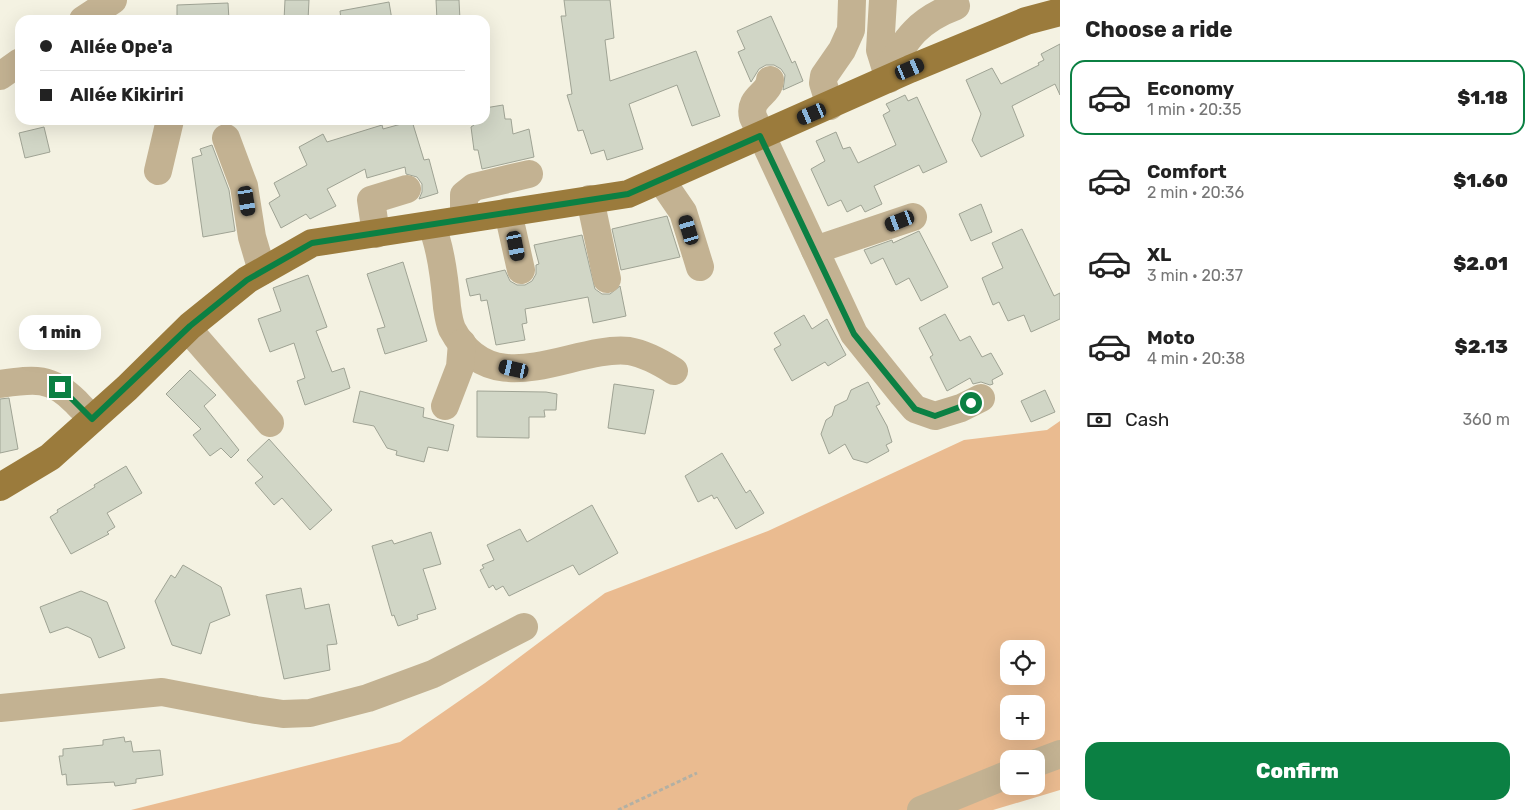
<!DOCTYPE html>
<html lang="en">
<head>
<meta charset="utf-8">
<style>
	body { margin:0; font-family:Rubik,sans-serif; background:#f6f6f6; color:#222; height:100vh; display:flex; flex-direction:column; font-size:19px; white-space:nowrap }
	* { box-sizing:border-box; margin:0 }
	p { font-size:16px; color:#767676 }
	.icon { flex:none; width:28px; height:28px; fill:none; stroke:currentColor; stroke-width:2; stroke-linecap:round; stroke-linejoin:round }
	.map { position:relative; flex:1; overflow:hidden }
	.side { display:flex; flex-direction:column; background:#fff; width:475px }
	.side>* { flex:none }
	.banner { position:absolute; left:15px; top:15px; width:475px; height:110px; border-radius:15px; box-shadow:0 5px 20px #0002; display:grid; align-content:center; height:110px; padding:0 25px; background:#fff }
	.fabs { position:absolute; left:1000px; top:640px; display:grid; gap:10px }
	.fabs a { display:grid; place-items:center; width:45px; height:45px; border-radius:10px; background:#fff; box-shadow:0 5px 20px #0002; font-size:25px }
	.end { position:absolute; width:22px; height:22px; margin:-11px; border:6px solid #0b8043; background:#fff; box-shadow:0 0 0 2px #fff }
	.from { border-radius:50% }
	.bubble { position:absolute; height:35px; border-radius:15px; background:#fff; box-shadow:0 5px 20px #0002; font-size:16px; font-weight:800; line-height:35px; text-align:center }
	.car { position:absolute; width:15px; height:30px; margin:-15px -8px; border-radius:6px; box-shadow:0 0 4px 1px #0007; background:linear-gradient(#222 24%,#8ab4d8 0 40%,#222 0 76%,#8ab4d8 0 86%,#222 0) }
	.banner b { display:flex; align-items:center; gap:18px; height:48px; font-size:19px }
	.banner b+b { border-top:1px solid #e0e0e0 }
	.banner i { width:12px; height:12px; background:#222 }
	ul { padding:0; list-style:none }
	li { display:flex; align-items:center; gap:15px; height:75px; margin:0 10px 8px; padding:0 15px; border:2px solid transparent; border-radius:15px }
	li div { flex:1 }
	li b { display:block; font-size:19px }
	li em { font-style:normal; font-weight:800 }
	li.selected { border-color:#0b8043 }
	li>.icon { width:45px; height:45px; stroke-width:1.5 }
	h2 { padding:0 25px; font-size:22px; line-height:60px }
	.pay { display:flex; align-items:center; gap:12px; height:55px; padding:0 25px; font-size:19px }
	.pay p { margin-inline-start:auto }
	.primary-button { display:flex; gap:10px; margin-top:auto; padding:10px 25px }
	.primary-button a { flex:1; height:58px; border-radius:15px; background:#0b8043; color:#fff; font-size:20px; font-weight:800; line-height:58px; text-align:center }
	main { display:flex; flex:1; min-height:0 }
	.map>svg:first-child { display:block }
</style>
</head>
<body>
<main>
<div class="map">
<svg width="1060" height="810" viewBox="0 0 1060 810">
	<rect width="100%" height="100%" fill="#f4f2e2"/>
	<path fill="#eabb90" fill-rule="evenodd" d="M1060,421V790L993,810H131L400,742L485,683L605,593L768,531L964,440L1047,430ZM1009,649H1036V676H1009ZM1009,704H1036V731H1009ZM1009,759H1036V786H1009Z"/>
	<g fill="#d1d6c6" stroke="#9fa394">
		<polygon points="285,0 309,0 308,20 284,20"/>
		<polygon points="436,0 459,0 460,20 437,20"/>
		<polygon points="564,0 610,0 614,38 605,40 610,81 696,51 720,116 692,126 677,85 629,104 643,149 607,160 604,150 591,154 583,130 578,131 567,95 572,94 561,16 566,16"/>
		<polygon points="389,2 392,20 341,20 340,11"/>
		<polygon points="228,3 229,20 177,20 177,5"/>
		<polygon points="771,16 792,63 795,61 803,81 783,90 785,75 781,69 774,65 766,65 759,69 751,82 738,52 745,49 737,31"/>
		<polygon points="1060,44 1060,95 1055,84 1012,106 1024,136 981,157 972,140 981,114 966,80 992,68 1001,84 1039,65 1038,63 1044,60 1041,54"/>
		<polygon points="905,95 908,101 917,97 947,162 923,173 919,165 874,186 882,204 865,212 861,205 847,212 841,200 828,206 811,169 825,161 816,141 836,132 843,149 850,147 858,163 896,145 883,115 890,111 886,104"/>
		<polygon points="503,105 505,119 511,119 513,134 529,129 534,157 482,169 478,150 474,150 471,127 474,125 473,120 485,120 485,108"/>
		<polygon points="412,121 424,160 429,159 438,193 419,199 422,192 422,184 417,177 406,174 405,167 367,178 365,169 327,189 336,206 310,219 306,214 281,228 269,203 280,196 274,183 307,165 299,147 323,134 327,142 382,125 383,129"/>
		<polygon points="44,127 50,152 25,158 19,133"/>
		<polygon points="212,145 229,190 235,231 203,237 192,158 202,155 200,149"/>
		<polygon points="981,204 992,232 971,241 959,214"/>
		<polygon points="667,216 680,257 621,270 612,229"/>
		<polygon points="1022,229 1054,296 1060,293 1060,319 1031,332 1024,315 1008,321 999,302 993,305 982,278 1003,268 992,243"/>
		<polygon points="919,231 948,287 921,301 909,278 896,285 883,258 871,264 864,250 892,240 893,243"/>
		<polygon points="582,235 595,289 602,294 610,294 620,286 626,316 593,323 588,297 525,309 527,323 522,324 525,340 496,345 487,300 481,301 480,294 470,296 466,279 505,270 510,281 517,285 525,285 532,281 536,274 536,265 539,264 534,245"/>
		<polygon points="403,262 427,341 385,354 377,329 385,327 367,274"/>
		<polygon points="308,275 327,327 316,331 332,372 344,368 350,388 305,405 297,381 305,378 294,343 270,352 258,319 281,311 273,288"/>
		<polygon points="945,314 960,341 970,336 982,357 991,353 1003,374 992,380 993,384 990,385 981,382 973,384 970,378 947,391 930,357 933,355 919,328"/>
		<polygon points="804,315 812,329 827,319 846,355 828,366 825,362 792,381 774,349 781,345 774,333"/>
		<polygon points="190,370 216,395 204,406 239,450 231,458 221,448 210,456 193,435 201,429 166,394"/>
		<polygon points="868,382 880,404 876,406 887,426 892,442 886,445 889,451 867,463 853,459 845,444 829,454 821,434 826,420 832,416 835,406 847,400 851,390"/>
		<polygon points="614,384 654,390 645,434 608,428"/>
		<polygon points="1045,390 1055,412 1031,422 1021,401"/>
		<polygon points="360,391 424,408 423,417 454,425 448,451 428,447 424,462 396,455 397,451 387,448 374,426 353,422"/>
		<polygon points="477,391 546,392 557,394 556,410 544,410 545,417 529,417 529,438 477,437"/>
		<polygon points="9,398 18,449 0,453 0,399"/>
		<polygon points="269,439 332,510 310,530 282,498 274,505 255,483 263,477 247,460"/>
		<polygon points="722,453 746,493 750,490 764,513 736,529 717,497 714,499 712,495 698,502 685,476"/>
		<polygon points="126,466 142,493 107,513 115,527 107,532 109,534 71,554 50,517 58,512 57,510 95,487 94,485"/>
		<polygon points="592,505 618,553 579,575 573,565 509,596 503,586 496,590 493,585 489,588 480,570 484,568 482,565 494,560 487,545 520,529 527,542"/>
		<polygon points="431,532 441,564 423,569 436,609 417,615 418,619 398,626 394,615 392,616 372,546 392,540 394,544"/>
		<polygon points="183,565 221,587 230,615 210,623 201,654 172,645 155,601 171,575 175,578"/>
		<polygon points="301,588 305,609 329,604 337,644 327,645 330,670 284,679 266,595"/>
		<polygon points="81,591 107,602 125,648 99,658 91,638 67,627 50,633 40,607"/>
		<polygon points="124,737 125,742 131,741 133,752 160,750 163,775 136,779 136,783 115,786 114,782 67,785 66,774 62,775 59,756 63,756 63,749 103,745 103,740"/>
	</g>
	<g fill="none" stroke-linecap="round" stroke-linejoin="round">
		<polyline stroke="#b2b0a4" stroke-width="3" stroke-dasharray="4 2.5" stroke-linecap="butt" points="618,810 697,773"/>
		<g stroke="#c3b292" stroke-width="28">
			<polyline points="883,0 880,50 889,79"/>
			<polyline points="83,20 113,0"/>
			<path d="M887,71C907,38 918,20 956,6"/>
			<polyline points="0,76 20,62"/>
			<path d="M770,80C769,95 748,97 753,117L854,334L903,395L915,409L935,416L961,408L981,398"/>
			<polyline points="830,106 823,83 824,76 842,50 851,30 852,0"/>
			<polyline points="226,138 244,186 252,237 262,271"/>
			<polyline points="158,171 170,120"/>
			<polyline points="661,180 683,212 700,267"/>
			<polyline points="590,199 607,279"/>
			<polyline points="508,212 521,270"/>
			<polyline points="464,219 464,195 474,187 529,174"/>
			<path d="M431,225C441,246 445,283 447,307C448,314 449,322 452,329C493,406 572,345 629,351C646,354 660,362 674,371"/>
			<polyline points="376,234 371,200 407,189"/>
			<polyline points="815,250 913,217"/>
			<polyline points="188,329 270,423"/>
			<path d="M0,384C34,379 50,376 76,402C81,408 88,413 92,419"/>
			<polyline points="445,406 460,367 462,343"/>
			<polyline points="0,708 162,692 256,710 283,714 310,713 368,698 433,674 524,627"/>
			<polyline points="1036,763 1060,754"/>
			<polyline points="921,810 1009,774"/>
		</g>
		<polyline stroke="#9b7b3c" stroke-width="28" points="0,487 50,457 127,388 190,326 247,280 312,243 628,194 910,69 1026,21 1060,12"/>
	</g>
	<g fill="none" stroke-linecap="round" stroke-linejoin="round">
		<polyline stroke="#0b8043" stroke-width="6" points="60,387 92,419 190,326 247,280 312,243 628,194 760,136 854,334 915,409 935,416 971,403"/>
	</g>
</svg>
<div class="fabs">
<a><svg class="icon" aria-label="locate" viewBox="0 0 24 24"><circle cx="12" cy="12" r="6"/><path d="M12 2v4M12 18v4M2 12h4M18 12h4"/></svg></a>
<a>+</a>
<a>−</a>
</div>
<i class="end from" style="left:971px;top:403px"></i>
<i class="end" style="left:60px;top:387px"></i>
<div class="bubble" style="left:19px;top:315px;width:82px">1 min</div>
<i class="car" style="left:910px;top:69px;rotate:67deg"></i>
<i class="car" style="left:812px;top:114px;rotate:247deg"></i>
<i class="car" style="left:247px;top:201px;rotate:171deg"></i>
<i class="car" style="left:900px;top:221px;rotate:249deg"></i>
<i class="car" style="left:689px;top:230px;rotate:343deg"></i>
<i class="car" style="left:516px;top:246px;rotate:169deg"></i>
<i class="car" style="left:514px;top:369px;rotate:283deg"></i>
<div class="banner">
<b><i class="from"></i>Allée Ope'a</b>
<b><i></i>Allée Kikiriri</b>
</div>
</div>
<section class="side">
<h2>Choose a ride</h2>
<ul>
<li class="selected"><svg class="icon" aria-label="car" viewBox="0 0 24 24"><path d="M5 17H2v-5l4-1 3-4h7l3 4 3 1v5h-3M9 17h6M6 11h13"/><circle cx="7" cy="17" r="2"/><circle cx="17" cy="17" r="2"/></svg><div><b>Economy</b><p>1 min · 20:35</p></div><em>$1.18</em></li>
<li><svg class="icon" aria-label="car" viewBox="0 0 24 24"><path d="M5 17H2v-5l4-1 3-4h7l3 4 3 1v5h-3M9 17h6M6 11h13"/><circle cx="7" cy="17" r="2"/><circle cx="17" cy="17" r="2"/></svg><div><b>Comfort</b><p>2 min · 20:36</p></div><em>$1.60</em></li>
<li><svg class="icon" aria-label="car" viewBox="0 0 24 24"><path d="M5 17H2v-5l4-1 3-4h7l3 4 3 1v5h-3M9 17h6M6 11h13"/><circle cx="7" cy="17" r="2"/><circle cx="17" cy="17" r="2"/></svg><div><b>XL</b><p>3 min · 20:37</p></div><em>$2.01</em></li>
<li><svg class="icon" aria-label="car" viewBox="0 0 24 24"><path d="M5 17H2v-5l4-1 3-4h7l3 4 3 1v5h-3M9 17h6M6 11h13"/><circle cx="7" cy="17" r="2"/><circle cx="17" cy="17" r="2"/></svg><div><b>Moto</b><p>4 min · 20:38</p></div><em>$2.13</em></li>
</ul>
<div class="pay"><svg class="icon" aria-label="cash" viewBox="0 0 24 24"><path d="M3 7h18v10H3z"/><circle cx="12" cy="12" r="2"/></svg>Cash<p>360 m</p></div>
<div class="primary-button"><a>Confirm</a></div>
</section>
</main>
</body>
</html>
